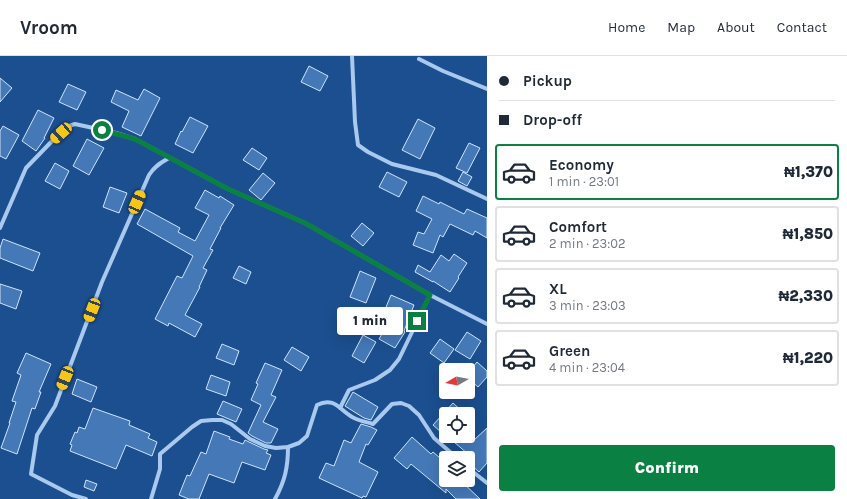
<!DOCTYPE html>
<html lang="en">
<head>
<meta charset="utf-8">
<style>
	body { margin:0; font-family:Karla,sans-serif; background:#f2f2f3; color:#1f2937; height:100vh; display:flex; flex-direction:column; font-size:15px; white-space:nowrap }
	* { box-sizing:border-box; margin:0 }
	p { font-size:13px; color:#747a83 }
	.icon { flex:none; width:22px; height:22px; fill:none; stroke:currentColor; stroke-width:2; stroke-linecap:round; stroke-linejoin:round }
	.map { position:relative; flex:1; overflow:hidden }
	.drawer { display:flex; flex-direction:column; background:#fff; width:360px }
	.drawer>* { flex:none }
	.hud { display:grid; align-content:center; height:88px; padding:0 12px; background:#fff }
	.needle { width:26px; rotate:261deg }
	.controls { position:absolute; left:439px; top:307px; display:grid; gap:8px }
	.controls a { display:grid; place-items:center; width:36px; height:36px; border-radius:4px; background:#fff; box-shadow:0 4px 16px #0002; font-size:20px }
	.end { position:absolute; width:18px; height:18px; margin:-9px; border:5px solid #0b8043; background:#fff; box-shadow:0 0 0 2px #fff }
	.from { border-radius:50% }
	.bubble { position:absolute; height:28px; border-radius:4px; background:#fff; box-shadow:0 4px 16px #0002; font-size:13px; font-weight:800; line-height:28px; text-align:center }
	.car { position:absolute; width:12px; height:24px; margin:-12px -6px; border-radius:5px; box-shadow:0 0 3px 1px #0007; background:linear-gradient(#f5c518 24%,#345 0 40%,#f5c518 0 76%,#345 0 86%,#f5c518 0) }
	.hud b { display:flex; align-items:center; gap:14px; height:38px; font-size:15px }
	.hud b+b { border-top:1px solid #e0e1e3 }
	.hud i { width:10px; height:10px; background:#1f2937 }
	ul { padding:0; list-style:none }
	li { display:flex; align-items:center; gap:12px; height:56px; margin:0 8px 6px; padding:0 4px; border:2px solid #e0e1e3; border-radius:4px }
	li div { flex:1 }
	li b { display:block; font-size:15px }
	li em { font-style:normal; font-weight:800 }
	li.selected { border-color:#0b8043 }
	li>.icon { width:36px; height:36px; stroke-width:1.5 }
	.primary-button { display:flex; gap:8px; margin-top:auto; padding:8px 12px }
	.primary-button a { flex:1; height:46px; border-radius:4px; background:#0b8043; color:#fff; font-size:16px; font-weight:800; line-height:46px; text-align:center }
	header { display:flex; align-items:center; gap:24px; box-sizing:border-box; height:56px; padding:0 20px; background:#fff; border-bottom:1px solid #e0e1e3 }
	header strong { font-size:19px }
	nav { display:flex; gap:22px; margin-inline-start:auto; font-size:14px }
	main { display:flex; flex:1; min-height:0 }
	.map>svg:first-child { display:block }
</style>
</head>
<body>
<header>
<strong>Vroom</strong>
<nav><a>Home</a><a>Map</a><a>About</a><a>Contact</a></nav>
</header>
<main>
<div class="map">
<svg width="487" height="443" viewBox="0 0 487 443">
	<rect width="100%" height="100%" fill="#1b4f8f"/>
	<g fill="#4478b7" stroke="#cfe3fa">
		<polygon points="309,10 328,20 320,35 301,26"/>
		<polygon points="0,22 12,32 0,46"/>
		<polygon points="68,28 86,36 77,54 59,46"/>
		<polygon points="144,33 160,42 141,80 122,71 129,55 111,46 116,34 138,44"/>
		<polygon points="38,54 54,62 44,82 45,82 36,95 22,85"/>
		<polygon points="190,61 208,70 193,97 175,88 181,75 182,76"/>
		<polygon points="418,63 435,72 420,103 402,94"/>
		<polygon points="3,70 19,79 6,103 0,100 0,75"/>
		<polygon points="87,83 104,92 89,119 73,110"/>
		<polygon points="469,87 480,92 467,117 456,112"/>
		<polygon points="252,92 267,102 259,114 243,104"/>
		<polygon points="55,107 69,115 60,133 45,125"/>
		<polygon points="387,116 407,126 399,141 379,131"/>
		<polygon points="463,116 472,121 467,130 458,125"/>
		<polygon points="263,117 275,127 261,144 249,134"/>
		<polygon points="110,131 127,137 119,157 103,151"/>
		<polygon points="205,134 219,142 220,140 234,149 220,172 221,172 210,193 213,194 203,212 207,214 199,231 200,231 185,259 202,268 195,281 169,267 168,270 155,263 177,220 182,222 193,200 137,168 145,153 180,172 178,176 195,185 209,159 195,152"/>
		<polygon points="423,140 439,148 440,146 464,158 467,153 487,162 487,182 475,175 473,179 450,168 443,181 440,179 433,197 413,189 418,176 424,178 432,163 416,155"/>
		<polygon points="362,167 374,177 363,190 351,180"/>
		<polygon points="3,183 40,197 33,215 0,202 0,192"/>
		<polygon points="454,198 467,207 458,221 459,222 450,236 433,225 433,226 415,216 418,209 430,216 441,199 449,205"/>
		<polygon points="239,210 251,216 246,228 233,222"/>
		<polygon points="360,215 376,222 366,247 350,241"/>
		<polygon points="0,228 22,235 16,253 0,247"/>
		<polygon points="391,239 414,249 404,275 405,276 395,292 379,283 393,259 384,256"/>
		<polygon points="467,276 481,285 470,303 455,294"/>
		<polygon points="363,279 376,286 364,307 352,300"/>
		<polygon points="440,283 454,293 444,307 430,297"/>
		<polygon points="222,288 239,295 234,309 216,302"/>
		<polygon points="292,291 309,301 301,315 284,304"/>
		<polygon points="26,297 51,308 39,336 41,336 35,353 32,352 17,398 1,392 10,367 9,367 16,346 12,345 21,319 17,317"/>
		<polygon points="477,306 487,315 487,321 478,331 468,322 468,317"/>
		<polygon points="265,307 282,314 271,339 276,341 263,366 278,373 271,387 266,387 252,380 248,377 261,349 251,344 258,328 256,327"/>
		<polygon points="211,319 230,326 226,340 206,333"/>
		<polygon points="77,323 97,331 91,346 72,338"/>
		<polygon points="353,336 378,351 371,364 364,362 345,350"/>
		<polygon points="223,345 242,353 236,366 217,358"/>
		<polygon points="453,347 465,358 446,358 446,379 442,376 442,377 433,369"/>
		<polygon points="93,352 130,365 129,369 150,378 148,382 157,386 152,400 126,389 116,413 70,395 72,389 70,388 75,376 77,377 79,371 85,373"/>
		<polygon points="361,368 371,371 377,374 368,389 366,388 359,406 378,416 366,441 363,440 362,442 319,422 326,407 334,410 344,384 351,387"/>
		<polygon points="487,372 487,407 479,416 468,406 468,398 447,380 469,380 474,384"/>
		<polygon points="214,375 230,381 229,383 243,388 245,384 249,386 264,393 268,394 266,397 271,399 265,414 242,406 234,427 209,418 199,443 189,443 179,439 187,419 190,420 201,396 206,398"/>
		<polygon points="412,381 431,398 433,396 446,407 446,424 460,424 480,443 456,443 446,433 446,437 411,408 407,413 394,402"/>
		<polygon points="86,424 97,428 94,435 84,431"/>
	</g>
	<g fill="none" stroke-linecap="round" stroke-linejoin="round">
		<g stroke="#a9c9ee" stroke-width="4">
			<polyline points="352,0 355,66 358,89 368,96 392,108 436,119 487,143"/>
			<polyline points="419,3 443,15 487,33"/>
			<polyline points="0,172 26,112 54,83 69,70 75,68 116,77 135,83 228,133 305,167 430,239 487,268"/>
			<polyline points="340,352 349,334 375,324 390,314 399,303 430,239"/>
			<polyline points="468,412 487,427"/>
			<path d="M86,443L72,439L31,418L37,379L55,350L102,226L149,119C154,111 160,107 169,102"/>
			<path d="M151,443L160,413V398L192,371L201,365L212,364H222L231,368L250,383L265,390L276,392L288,391L299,387L307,380L317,349C335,340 340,355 354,362C360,365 367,366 373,368L392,348L401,347L409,350L419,359L434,382L457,402"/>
			<path d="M275,443C285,425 288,411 288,391"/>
		</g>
	</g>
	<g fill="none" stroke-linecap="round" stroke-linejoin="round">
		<polyline stroke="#0b8043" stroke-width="5" points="102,74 135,83 228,133 305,167 430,239 417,265"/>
	</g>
</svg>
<div class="controls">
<a><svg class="needle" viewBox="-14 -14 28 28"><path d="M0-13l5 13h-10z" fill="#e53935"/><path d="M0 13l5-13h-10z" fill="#747a83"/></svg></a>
<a><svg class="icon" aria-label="locate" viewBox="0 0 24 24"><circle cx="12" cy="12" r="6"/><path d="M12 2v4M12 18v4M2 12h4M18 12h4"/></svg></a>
<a><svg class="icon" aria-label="layers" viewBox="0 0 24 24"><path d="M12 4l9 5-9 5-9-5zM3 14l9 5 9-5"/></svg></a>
</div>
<i class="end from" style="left:102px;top:74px"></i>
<i class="end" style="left:417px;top:265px"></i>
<div class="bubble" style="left:337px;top:251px;width:66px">1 min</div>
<i class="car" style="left:61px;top:77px;rotate:228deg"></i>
<i class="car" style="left:137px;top:146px;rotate:23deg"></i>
<i class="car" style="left:92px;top:254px;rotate:201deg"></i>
<i class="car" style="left:65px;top:322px;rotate:202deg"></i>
</div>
<section class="drawer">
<div class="hud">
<b><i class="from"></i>Pickup</b>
<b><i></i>Drop-off</b>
</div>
<ul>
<li class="selected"><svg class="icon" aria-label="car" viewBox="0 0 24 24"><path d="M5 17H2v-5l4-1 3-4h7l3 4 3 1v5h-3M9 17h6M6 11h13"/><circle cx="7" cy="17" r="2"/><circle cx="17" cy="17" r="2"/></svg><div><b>Economy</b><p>1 min · 23:01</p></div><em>₦1,370</em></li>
<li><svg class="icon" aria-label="car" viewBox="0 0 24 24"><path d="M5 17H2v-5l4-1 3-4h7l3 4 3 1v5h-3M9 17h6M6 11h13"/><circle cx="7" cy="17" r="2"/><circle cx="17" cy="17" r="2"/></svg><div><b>Comfort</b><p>2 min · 23:02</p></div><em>₦1,850</em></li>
<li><svg class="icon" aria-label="car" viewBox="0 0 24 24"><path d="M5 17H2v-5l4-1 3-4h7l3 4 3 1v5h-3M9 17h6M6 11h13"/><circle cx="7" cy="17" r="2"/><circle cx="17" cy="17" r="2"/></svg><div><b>XL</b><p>3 min · 23:03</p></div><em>₦2,330</em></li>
<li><svg class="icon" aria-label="car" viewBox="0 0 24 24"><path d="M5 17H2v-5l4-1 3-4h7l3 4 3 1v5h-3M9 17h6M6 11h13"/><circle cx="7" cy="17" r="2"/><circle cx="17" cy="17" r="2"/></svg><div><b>Green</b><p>4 min · 23:04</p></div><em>₦1,220</em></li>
</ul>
<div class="primary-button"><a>Confirm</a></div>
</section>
</main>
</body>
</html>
